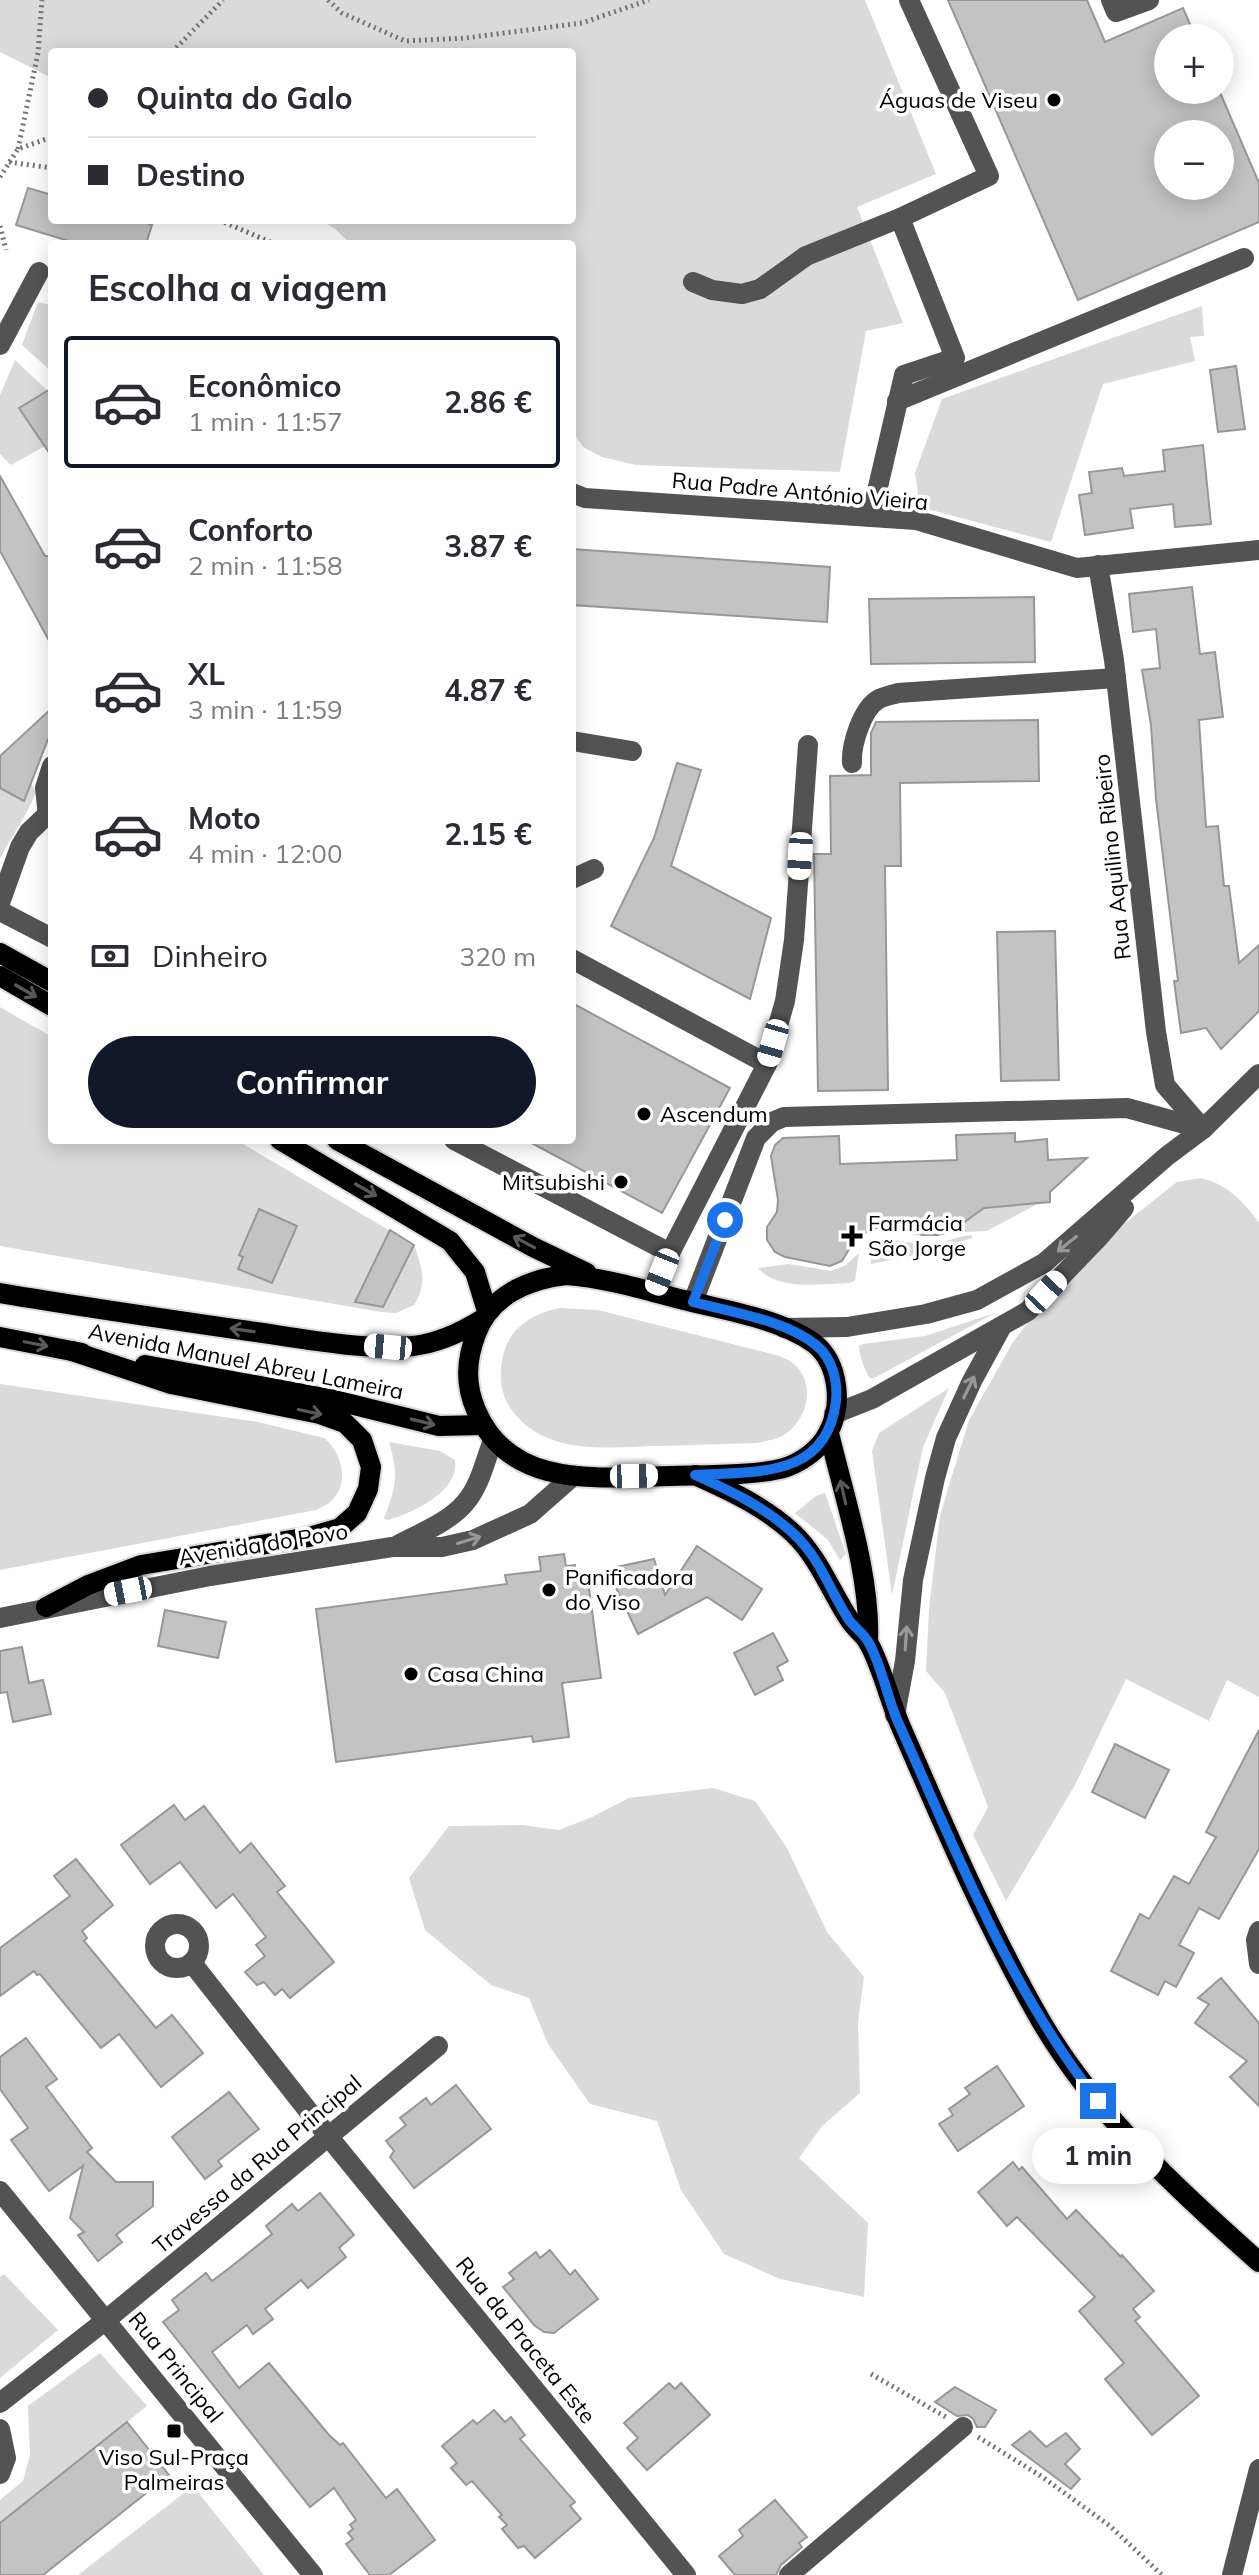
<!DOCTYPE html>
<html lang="pt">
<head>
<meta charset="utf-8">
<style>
	body { margin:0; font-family:Mulish,sans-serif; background:#f2f2f3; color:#2b2b33; height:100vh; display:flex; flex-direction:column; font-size:30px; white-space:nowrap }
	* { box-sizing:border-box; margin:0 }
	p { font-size:26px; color:#7c7c81 }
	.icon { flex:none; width:44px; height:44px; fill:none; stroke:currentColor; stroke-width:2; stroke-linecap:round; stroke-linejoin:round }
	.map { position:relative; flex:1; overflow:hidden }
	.panel { position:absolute; left:48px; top:240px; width:528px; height:904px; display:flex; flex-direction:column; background:#fff; border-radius:8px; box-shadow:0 4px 20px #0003 }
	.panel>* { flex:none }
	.guide { position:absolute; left:48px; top:48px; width:528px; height:176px; border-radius:8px; box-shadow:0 4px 20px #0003; display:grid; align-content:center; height:176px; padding:0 40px; background:#fff }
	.buttons { position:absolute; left:1154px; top:24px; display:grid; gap:16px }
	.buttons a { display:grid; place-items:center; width:80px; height:80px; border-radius:50%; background:#fff; box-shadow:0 4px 20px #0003; font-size:40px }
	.end { position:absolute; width:36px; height:36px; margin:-18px; border:10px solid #1a73e8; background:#fff; box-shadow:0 0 0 4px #fff }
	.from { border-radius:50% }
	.bubble { position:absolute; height:56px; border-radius:28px; background:#fff; box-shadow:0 4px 20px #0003; font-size:26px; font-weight:700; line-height:56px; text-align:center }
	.car { position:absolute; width:24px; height:48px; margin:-24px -12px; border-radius:10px; box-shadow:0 0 6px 2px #0007; background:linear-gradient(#fff 24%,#345 0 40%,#fff 0 76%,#345 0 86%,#fff 0) }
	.guide b { display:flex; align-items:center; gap:28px; height:76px; font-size:30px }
	.guide b+b { border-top:2px solid #e1e1e2 }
	.guide i { width:20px; height:20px; background:#2b2b33 }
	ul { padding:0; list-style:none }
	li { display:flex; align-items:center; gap:24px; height:132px; margin:0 16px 12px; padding:0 24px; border:4px solid transparent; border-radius:8px }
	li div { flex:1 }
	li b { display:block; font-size:30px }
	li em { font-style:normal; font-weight:700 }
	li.selected { border-color:#111827 }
	li>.icon { width:72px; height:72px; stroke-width:1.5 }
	h2 { padding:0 40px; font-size:36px; line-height:96px }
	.pay { display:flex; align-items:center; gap:20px; height:88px; padding:0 40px; font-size:30px }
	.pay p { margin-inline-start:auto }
	.cta { display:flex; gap:16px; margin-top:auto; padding:16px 40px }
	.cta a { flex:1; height:92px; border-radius:48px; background:#111827; color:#fff; font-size:32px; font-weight:700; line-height:92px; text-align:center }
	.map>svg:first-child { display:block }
</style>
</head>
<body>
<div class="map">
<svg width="1259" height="2575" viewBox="0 0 1259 2575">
	<rect width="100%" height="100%" fill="#fff"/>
	<g fill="#dadada">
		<polygon points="0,0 865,0 936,174 857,207 903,323 866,331 840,472 636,465 602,457 583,447 572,431 572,244 351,244 335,229 320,220 572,220 572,52 52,52 52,78 0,52"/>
		<polygon points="38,302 52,305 52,372 22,345"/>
		<polygon points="1202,306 1204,336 1190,337 1195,361 1103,384 1051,542 920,507 915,473 942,399"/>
		<polygon points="15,360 48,391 19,409 45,446 11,465 0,454 0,395"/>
		<path d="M0,769L32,785L36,792C27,816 11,836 0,859Z"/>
		<path d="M0,1007L52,1037V1140H236L414,1245C422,1267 428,1284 414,1305L396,1313L381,1312L0,1246Z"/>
		<path d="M1201,1178C1229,1185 1241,1200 1259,1222V1697L1227,1680L1209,1721L1126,1679L1075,1785L1006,1901L973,1835L988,1807L945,1693L926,1671L929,1609L940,1515L969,1420L1013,1342L1050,1294L1096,1246L1177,1182Z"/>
		<polygon points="1039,1203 987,1231 946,1233 985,1208"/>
		<path d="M971,1235L973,1238L911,1256L871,1264L870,1242L878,1239C896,1239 914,1245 932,1244C946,1243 957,1236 971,1235Z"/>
		<path d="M859,1253L855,1281L849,1283C820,1284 778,1291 758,1268L789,1264L831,1271L846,1265Z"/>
		<path d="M560,1308L598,1310L776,1355C784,1358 792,1361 798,1368C816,1390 805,1423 782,1436C775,1440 765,1441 757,1443C724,1444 691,1445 659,1446C607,1447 545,1457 511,1409C500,1394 499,1374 503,1356C509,1328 533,1313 560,1308Z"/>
		<path d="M995,1313L874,1378H870C865,1372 859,1354 859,1346L863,1344L925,1336Z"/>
		<path d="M0,1384L258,1422L324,1438C341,1451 350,1482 333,1499C329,1504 322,1507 316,1510L0,1570Z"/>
		<polygon points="949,1388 923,1447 892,1595 872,1451 879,1433"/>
		<path d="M389,1442L440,1451L455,1460C460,1491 413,1513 388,1520L384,1519C396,1486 399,1476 389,1442Z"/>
		<polygon points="825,1493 846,1554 840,1560 828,1540 795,1513 816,1496"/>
		<polygon points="713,1788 755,1801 787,1848 827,1932 864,1977 858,2022 860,2093 822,2126 799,2158 868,2223 864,2297 780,2279 724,2254 681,2190 657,2121 590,2104 548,2044 529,1998 491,1985 425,1930 409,1878 449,1826 522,1825 559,1830 592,1817 629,1798"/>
		<polygon points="4,2274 58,2330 0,2378 0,2277"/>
		<polygon points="100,2353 147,2406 0,2523 0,2500 23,2481 30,2455 28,2406"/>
		<polygon points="193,2486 264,2575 78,2575"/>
	</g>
	<g fill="#c3c3c3" stroke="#979797" stroke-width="2" fill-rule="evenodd">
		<path d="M948,0H1087L1105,42L1183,8L1196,38H1168V90H1219L1259,183V222L1078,300ZM1168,134H1220V186H1168Z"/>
		<polygon points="28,188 52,195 52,220 136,220 152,225 146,244 79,244 16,225"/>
		<polygon points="1236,366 1245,429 1218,432 1210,370"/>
		<polygon points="52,388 52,457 19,408"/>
		<polygon points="1203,445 1211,524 1175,527 1173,504 1130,509 1133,528 1085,535 1079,495 1092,493 1089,472 1122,468 1124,476 1165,471 1163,450"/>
		<polygon points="0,476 45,556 52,556 52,646 0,551"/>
		<polygon points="572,549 830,567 827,622 572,605"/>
		<polygon points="1192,587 1200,654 1215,652 1223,717 1199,720 1206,827 1218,826 1224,886 1229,886 1239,963 1259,945 1259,1011 1221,1049 1206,1028 1181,1033 1174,981 1178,981 1156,799 1151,725 1142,670 1160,668 1156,629 1133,632 1129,594"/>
		<polygon points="1034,597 1035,662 871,664 869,599"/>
		<polygon points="52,708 52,729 24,801 0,788 0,756"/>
		<polygon points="1038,720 1039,781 900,783 901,866 885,866 888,1090 818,1091 814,854 831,854 830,776 871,775 871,733 876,722"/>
		<polygon points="677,763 701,770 671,866 771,918 750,999 611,926 654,838"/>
		<polygon points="1055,931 1059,1080 1001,1081 997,932"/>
		<polygon points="572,1003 730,1088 662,1213 526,1140 572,1140"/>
		<polygon points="1015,1133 1015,1142 1047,1139 1048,1160 1087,1158 1050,1192 1050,1202 984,1208 952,1231 938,1235 923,1235 881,1226 862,1234 851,1246 842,1261 830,1266 785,1257 775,1252 767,1240 767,1227 777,1212 778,1200 771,1156 775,1145 783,1138 839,1136 840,1164 957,1160 956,1135"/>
		<polygon points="259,1209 297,1226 272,1283 238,1269 243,1257 239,1255"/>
		<polygon points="390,1230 414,1245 383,1307 355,1302"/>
		<polygon points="697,1546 762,1589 742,1620 707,1597 638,1634 607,1569 654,1559 665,1595"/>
		<polygon points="564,1554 566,1566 575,1565 576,1575 587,1573 601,1678 562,1683 569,1737 533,1742 532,1736 336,1762 316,1609 507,1584 505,1575 541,1571 539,1557"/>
		<polygon points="165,1610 226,1622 218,1658 158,1646"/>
		<polygon points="773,1633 788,1661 777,1667 783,1680 755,1695 734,1653"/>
		<polygon points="22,1647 29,1683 43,1680 51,1714 13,1722 7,1692 0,1693 0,1651"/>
		<polygon points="1259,1730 1259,1849 1219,1919 1199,1908 1179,1945 1194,1953 1176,1987 1165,1981 1158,1995 1111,1971 1140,1914 1149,1919 1174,1876 1189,1884 1216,1837 1206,1832"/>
		<polygon points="1115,1744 1169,1770 1145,1818 1092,1792"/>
		<polygon points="174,1805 185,1820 204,1806 240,1853 251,1843 285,1886 277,1892 334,1962 290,1998 282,1989 275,1995 264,1982 257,1985 245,1972 265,1956 256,1945 266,1937 233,1894 216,1908 180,1862 150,1884 121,1845"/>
		<polygon points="76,1859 113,1905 82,1931 87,1938 84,1941 156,2028 172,2015 203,2053 161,2087 119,2034 101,2048 40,1974 37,1975 34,1971 0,1996 0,1948 70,1896 54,1876"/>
		<polygon points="1221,1978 1259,2023 1259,2106 1230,2077 1247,2061 1195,2023 1209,2004 1198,1998"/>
		<polygon points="26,2038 57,2079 46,2087 92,2148 87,2152 116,2182 153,2182 153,2206 116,2235 122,2242 98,2261 78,2235 84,2232 70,2218 83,2166 49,2191 11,2140 28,2128 0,2089 0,2057"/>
		<polygon points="997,2066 1024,2106 958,2151 939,2124 953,2115 949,2109 970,2094 965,2088"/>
		<polygon points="456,2085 491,2129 414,2188 390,2157 394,2151 386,2141 406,2125 400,2118 426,2098 431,2105"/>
		<polygon points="229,2092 259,2129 218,2161 222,2166 205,2179 172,2137"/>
		<polygon points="1013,2162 1019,2170 1022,2167 1067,2219 1076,2210 1121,2257 1122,2255 1154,2291 1133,2309 1140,2317 1135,2321 1199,2396 1152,2435 1105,2379 1124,2363 1079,2311 1095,2297 1017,2217 1007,2226 978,2192"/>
		<polygon points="320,2193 354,2235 339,2248 346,2257 308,2288 301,2280 265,2309 273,2319 253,2334 247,2325 212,2352 239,2388 269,2363 329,2435 340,2445 343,2443 386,2498 397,2489 435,2540 389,2575 370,2575 346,2544 353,2539 348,2533 353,2529 350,2525 356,2520 334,2488 310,2507 163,2322 179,2310 172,2300 206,2273 212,2281 232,2266 272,2234 266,2226 292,2204 298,2211"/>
		<polygon points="550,2250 570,2275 575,2270 598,2299 554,2333 544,2332 534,2325 503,2287 514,2279 509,2273 536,2252 540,2258"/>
		<polygon points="669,2383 675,2389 681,2383 710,2415 647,2470 627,2448 638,2438 624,2423"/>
		<polygon points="955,2387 996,2410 985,2427 977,2427 973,2419 968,2415 957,2416 935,2402"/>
		<polygon points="494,2410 505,2422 511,2417 525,2435 520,2439 575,2502 570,2506 581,2519 535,2558 524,2546 518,2548 502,2529 507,2525 499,2517 502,2515 472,2481 466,2485 451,2468 457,2463 442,2446 473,2420 477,2424"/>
		<polygon points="127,2422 169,2475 43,2575 0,2575 0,2523"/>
		<polygon points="1030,2431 1046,2447 1066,2433 1080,2449 1065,2464 1080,2479 1071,2489 1012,2445"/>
		<polygon points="775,2500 807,2537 799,2543 802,2547 781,2565 776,2575 735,2575 719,2556 743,2536 739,2530"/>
	</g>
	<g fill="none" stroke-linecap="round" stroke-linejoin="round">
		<g stroke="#dbdbdb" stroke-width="24">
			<g id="major">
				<polyline points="0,953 52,982"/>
				<polyline points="0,976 52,1006"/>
				<polyline points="280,1140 450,1241 475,1272 487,1311"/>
				<polyline points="337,1140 533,1247 587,1273"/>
				<path d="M566,1275C606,1278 645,1290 684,1300C724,1310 782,1319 815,1344C839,1364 843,1406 828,1433C820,1449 803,1461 787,1467C759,1476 702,1475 672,1476C601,1477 510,1491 476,1410C465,1384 466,1361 476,1334C490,1296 528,1279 566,1275Z"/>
				<path d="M0,1293C83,1307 166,1319 249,1331C298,1338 364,1351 413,1346C438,1343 460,1333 481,1320"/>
				<polyline points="0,1337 82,1353"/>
				<polyline points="145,1365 330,1399 439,1426 483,1425"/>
				<path d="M829,1433C844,1497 871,1576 868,1642"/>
				<path d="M695,1475C731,1491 765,1507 793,1533C819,1558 830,1590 849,1619C854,1628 864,1634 868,1642C881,1664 890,1702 901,1727C944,1826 987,1927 1041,2021C1096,2115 1178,2190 1259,2262"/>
				<polyline points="46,1607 88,1585 141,1565 309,1537 340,1528 357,1513 368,1489 371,1467 362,1440 345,1423 320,1414 171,1384 72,1351"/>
			</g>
		</g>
		<g stroke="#757575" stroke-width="5" stroke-dasharray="2 4" stroke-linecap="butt">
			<polyline points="328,0 342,13 405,41 466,38 582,23 649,0"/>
			<polyline points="172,52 223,0"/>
			<polyline points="18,149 38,53 42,0"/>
			<polyline points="9,162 52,168"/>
			<polyline points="0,177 18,149 52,137"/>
			<polyline points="219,220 275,244"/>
			<polyline points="0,226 6,250"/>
			<polyline points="871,2374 946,2417"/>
			<polyline points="978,2437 1041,2476 1110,2526 1162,2575"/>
		</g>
		<g stroke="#535353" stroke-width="20">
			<polyline points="1111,0 1116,12 1149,0"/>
			<polyline points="693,282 712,290 742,294 760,289 806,256 900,218"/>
			<polyline points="0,345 39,272"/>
			<polyline points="897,401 1244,258"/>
			<polyline points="572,493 585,498 916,520 1077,568 1259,550"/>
			<polyline points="871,517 904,375 955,358 900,218 989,176 909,0"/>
			<polyline points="1098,565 1114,660 1156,1032 1165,1085 1203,1129"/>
			<polyline points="572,741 632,751"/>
			<path d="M852,763C851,745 862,708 879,699C885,696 892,695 898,693L1116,678"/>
			<polyline points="48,816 45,788 52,766"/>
			<polyline points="572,879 594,869"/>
			<polyline points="0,903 20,847 29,832 52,810"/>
			<polyline points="0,911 52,938"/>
			<polyline points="572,959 767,1064"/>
			<polyline points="454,1140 670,1253 767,1064 785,1001 794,940 808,745"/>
			<polyline points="654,1292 670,1253"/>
			<polyline points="693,1302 756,1138 772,1122 784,1117 1127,1108 1203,1129"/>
			<polyline points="784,1328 847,1327 926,1314 977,1300 1044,1263 1167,1156 1203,1129 1259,1074"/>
			<polyline points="834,1414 872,1399 1028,1311 1100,1236 1124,1208"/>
			<path d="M396,1546C418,1534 448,1523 465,1503C480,1486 485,1461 493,1440"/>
			<polyline points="0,1618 210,1576 392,1547 442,1547 473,1540 530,1514 572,1477"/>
			<polyline points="895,1715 905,1661 913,1580 935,1478 946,1438 972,1381 1002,1326"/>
			<circle cx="177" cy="1946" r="22"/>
			<polyline points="1259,1931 1256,1940 1259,1964"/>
			<polyline points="192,1963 328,2136 686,2575"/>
			<polyline points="0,2191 313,2575"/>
			<polyline points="0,2403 106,2320 438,2046"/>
			<polyline points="0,2429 6,2458 0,2474"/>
			<polyline points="789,2575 963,2427"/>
			<polyline points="1232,2575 1259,2469"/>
		</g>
		<use href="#major" stroke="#000" stroke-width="20"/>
	</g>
	<defs><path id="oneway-shaft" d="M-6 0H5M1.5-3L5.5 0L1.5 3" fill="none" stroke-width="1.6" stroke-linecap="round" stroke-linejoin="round" transform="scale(2)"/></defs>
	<g stroke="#595959">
		<use href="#oneway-shaft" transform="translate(26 991) rotate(30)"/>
		<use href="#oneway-shaft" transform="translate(366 1190) rotate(30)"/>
		<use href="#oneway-shaft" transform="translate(524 1242) rotate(-152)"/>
		<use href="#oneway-shaft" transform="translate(242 1330) rotate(-172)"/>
		<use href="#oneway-shaft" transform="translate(36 1344) rotate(11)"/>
		<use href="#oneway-shaft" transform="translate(310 1412) rotate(12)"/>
		<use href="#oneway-shaft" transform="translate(423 1422) rotate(14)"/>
		<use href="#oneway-shaft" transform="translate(843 1492) rotate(-103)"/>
	</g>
	<g stroke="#989898">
		<use href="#oneway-shaft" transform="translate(1067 1244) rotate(141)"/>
		<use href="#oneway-shaft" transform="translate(969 1387) rotate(-64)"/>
		<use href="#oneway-shaft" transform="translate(469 1540) rotate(-17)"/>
		<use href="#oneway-shaft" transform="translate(906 1638) rotate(-86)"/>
	</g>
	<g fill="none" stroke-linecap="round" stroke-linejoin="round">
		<path stroke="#1a73e8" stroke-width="10" d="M725,1220L693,1302C731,1312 785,1320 816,1345C832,1358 838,1380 836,1401C827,1479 756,1471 695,1475C731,1491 765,1507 794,1534C820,1558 830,1591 849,1620C855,1628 864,1634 869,1643C882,1667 887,1697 898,1722C957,1852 1009,1989 1098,2101"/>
	</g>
	<g fill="#000" stroke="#fff" stroke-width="3">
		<circle cx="1054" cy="100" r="8"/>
		<circle cx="644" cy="1114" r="8"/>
		<circle cx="621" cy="1182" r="8"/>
		<path d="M848 1224h8v8h8v8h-8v8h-8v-8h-8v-8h8z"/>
		<circle cx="549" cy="1590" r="8"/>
		<circle cx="411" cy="1674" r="8"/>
		<rect x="166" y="2423" width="16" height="16" rx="4"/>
	</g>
	<g text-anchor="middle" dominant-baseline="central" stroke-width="7" stroke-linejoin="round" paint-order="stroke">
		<g font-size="22" fill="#000" stroke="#fff" text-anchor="start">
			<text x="1038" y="100" text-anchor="end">Águas de Viseu</text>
			<text x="660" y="1114">Ascendum</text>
			<text x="605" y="1182" text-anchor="end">Mitsubishi</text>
			<text x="868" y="1223">Farmácia<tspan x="868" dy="25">São Jorge</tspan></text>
			<text x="565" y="1577">Panificadora<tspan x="565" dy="25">do Viso</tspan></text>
			<text x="427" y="1674">Casa China</text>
			<text x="174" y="2457" text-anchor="middle">Viso Sul-Praça<tspan x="174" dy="25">Palmeiras</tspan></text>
		</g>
		<g font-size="22" fill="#000" stroke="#fff">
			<text transform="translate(800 491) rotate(5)">Rua Padre António Vieira</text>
			<text transform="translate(1112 857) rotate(-96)">Rua Aquilino Ribeiro</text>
			<text transform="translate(246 1361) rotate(11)">Avenida Manuel Abreu Lameira</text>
			<text transform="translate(263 1544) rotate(-9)">Avenida do Povo</text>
			<text transform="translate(257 2164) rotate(-40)">Travessa da Rua Principal</text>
			<text transform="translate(526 2340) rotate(51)">Rua da Praceta Este</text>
			<text transform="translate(176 2367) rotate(51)">Rua Principal</text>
		</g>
	</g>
</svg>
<div class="buttons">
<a>+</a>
<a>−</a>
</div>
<i class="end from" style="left:725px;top:1220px"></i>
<i class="end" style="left:1098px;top:2101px"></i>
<div class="bubble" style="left:1032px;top:2128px;width:132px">1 min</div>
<i class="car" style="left:800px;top:856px;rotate:184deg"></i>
<i class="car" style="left:773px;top:1043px;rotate:196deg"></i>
<i class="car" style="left:662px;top:1272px;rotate:202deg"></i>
<i class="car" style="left:1046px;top:1292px;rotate:43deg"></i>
<i class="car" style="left:388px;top:1347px;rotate:275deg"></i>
<i class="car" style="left:634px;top:1476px;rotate:89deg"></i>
<i class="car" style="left:128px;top:1591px;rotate:259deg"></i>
<div class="guide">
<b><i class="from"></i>Quinta do Galo</b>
<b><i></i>Destino</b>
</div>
<section class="panel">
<h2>Escolha a viagem</h2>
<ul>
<li class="selected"><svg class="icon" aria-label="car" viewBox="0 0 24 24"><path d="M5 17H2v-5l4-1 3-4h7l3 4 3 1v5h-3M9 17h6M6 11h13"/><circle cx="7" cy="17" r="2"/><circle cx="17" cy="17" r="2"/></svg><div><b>Econômico</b><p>1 min · 11:57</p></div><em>2.86 €</em></li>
<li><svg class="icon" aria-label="car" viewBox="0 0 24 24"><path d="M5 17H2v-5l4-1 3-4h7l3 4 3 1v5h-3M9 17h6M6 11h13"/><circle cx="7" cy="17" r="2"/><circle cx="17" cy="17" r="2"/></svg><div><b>Conforto</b><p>2 min · 11:58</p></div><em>3.87 €</em></li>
<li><svg class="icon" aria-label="car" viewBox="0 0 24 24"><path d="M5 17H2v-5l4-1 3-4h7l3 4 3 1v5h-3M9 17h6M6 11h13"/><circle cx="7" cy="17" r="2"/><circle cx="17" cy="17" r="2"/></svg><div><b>XL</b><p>3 min · 11:59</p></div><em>4.87 €</em></li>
<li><svg class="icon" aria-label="car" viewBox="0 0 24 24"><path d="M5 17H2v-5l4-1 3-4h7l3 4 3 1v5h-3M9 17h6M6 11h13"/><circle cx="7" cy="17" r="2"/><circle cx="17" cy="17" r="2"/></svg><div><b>Moto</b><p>4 min · 12:00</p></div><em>2.15 €</em></li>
</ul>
<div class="pay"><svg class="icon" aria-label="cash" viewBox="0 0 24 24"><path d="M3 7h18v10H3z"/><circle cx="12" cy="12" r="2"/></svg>Dinheiro<p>320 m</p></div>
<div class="cta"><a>Confirmar</a></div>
</section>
</div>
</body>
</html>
